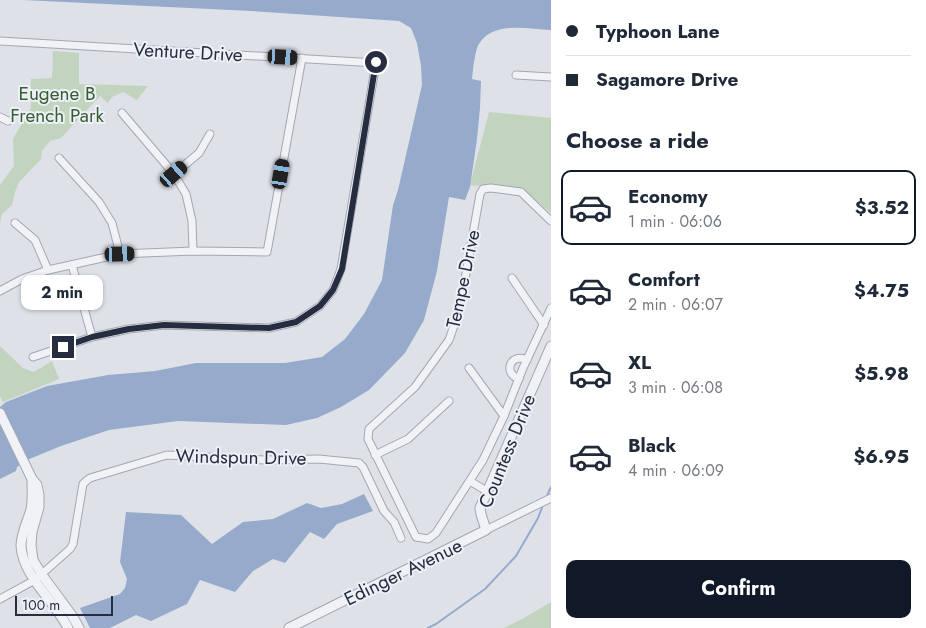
<!DOCTYPE html>
<html lang="en">
<head>
<meta charset="utf-8">
<style>
	body { margin:0; font-family:Jost,sans-serif; background:#f2f2f3; color:#1f2937; height:100vh; display:flex; flex-direction:column; font-size:19px; white-space:nowrap }
	* { box-sizing:border-box; margin:0 }
	p { font-size:16px; color:#747a83 }
	.icon { flex:none; width:28px; height:28px; fill:none; stroke:currentColor; stroke-width:2; stroke-linecap:round; stroke-linejoin:round }
	.map { position:relative; flex:1; overflow:hidden }
	.panel { display:flex; flex-direction:column; background:#fff; width:375px }
	.panel>* { flex:none }
	.banner { display:grid; align-content:center; height:110px; padding:0 15px; background:#fff }
	.scale { position:absolute; left:15px; bottom:12px; width:98px; box-sizing:border-box; padding-left:5px; border:2px solid #262d40; border-top:0; font-size:14px; line-height:18px; white-space:nowrap; color:#262d40; -webkit-text-stroke:4px #edf0f6; paint-order:stroke }
	.end { position:absolute; width:22px; height:22px; margin:-11px; border:6px solid #262d40; background:#fff; box-shadow:0 0 0 2px #fff }
	.from { border-radius:50% }
	.bubble { position:absolute; height:35px; border-radius:10px; background:#fff; box-shadow:0 1px 4px #0004; font-size:16px; font-weight:700; line-height:35px; text-align:center }
	.car { position:absolute; width:15px; height:30px; margin:-15px -8px; border-radius:6px; box-shadow:0 0 4px 1px #0007; background:linear-gradient(#222 24%,#8ab4d8 0 40%,#222 0 76%,#8ab4d8 0 86%,#222 0) }
	.banner b { display:flex; align-items:center; gap:18px; height:48px; font-size:19px }
	.banner b+b { border-top:1px solid #e0e1e3 }
	.banner i { width:12px; height:12px; background:#1f2937 }
	ul { padding:0; list-style:none }
	li { display:flex; align-items:center; gap:15px; height:75px; margin:0 10px 8px; padding:0 5px; border:2px solid transparent; border-radius:10px }
	li div { flex:1 }
	li b { display:block; font-size:19px }
	li em { font-style:normal; font-weight:700 }
	li.selected { border-color:#111827 }
	li>.icon { width:45px; height:45px; stroke-width:1.5 }
	h2 { padding:0 15px; font-size:22px; line-height:60px }
	.action { display:flex; gap:10px; margin-top:auto; padding:10px 15px }
	.action a { flex:1; height:58px; border-radius:10px; background:#111827; color:#fff; font-size:20px; font-weight:700; line-height:58px; text-align:center }
	main { display:flex; flex:1; min-height:0 }
	.map>svg:first-child { display:block }
</style>
</head>
<body>
<main>
<div class="map">
<svg width="551" height="628" viewBox="0 0 551 628">
	<rect width="100%" height="100%" fill="#dee1e8"/>
	<g fill="#c2d3be">
		<polygon points="53,51 79,53 79,84 148,86 137,100 123,92 112,97 108,103 100,96 61,138 50,141 42,151 41,159 19,182 15,192 12,205 2,214 0,223 0,185 14,166 13,139 31,108 31,79 52,78"/>
		<polygon points="489,112 551,118 551,213 524,190 470,185"/>
		<polygon points="0,346 23,368 34,372 52,361 59,379 3,402 0,396"/>
		<polygon points="551,602 551,628 504,628 524,618"/>
	</g>
	<g fill="#96abcb">
		<path d="M23,0H551V30C526,29 489,20 477,48C474,58 473,69 472,79L481,81L480,108L477,139L470,187L465,200L449,197L437,271L424,320L405,353L369,390L341,407L317,418L286,425L178,421L109,430L61,446L27,460L17,467L16,471L0,479V407L6,402L47,386L108,375L155,371L196,363H285L322,357L345,339L364,314L382,280L393,205L398,190L422,85L421,66L417,43L411,28L399,21L251,11Z"/>
		<polygon points="364,494 373,511 337,524 324,539 310,532 285,563 273,559 253,571 235,592 200,580 187,604 151,621 136,615 110,628 90,628 80,608 120,594 125,588 127,579 120,562 126,512 181,515 212,544 243,522 273,519 307,503 321,508 342,504"/>
	</g>
	<g fill="none" stroke-linecap="round" stroke-linejoin="round">
		<g stroke="#96abcb" stroke-width="2">
			<polyline points="546,498 551,487"/>
			<polyline points="428,628 436,624 485,589 516,556 538,518 543,505"/>
		</g>
		<g stroke="#a3a7b2" stroke-width="9">
			<g id="minor">
				<polyline points="0,41 376,63 341,269 333,290 320,306 296,322 269,328 164,325 129,329 92,337 33,357"/>
				<polyline points="516,75 551,77"/>
				<polyline points="122,113 174,174 186,194 192,221 193,251"/>
				<polyline points="0,117 8,121"/>
				<polyline points="59,158 99,202 112,223 120,254"/>
				<polyline points="174,174 199,153 210,134"/>
				<polyline points="551,221 521,192 491,188 483,189 480,194 465,279 457,317 449,340 415,387 369,429 368,439 416,537 428,539 436,533 483,460 504,416 523,368 551,308"/>
				<polyline points="15,223 35,240 48,270"/>
				<polyline points="72,265 92,337"/>
				<polyline points="512,278 544,325"/>
				<polyline points="0,291 22,279 48,270 120,254 193,251 267,252 302,58"/>
				<polyline points="469,368 504,416"/>
				<path d="M519,379C502,373 511,352 527,360"/>
				<polyline points="375,455 408,439 449,401"/>
				<polyline points="470,481 488,492"/>
				<polyline points="486,530 551,498"/>
				<polyline points="0,599 35,580 70,549 73,544 83,484 86,481 90,478 167,455 265,460 319,459 359,463 363,467 384,511 394,522 401,538"/>
			</g>
		</g>
		<g stroke="#a3a7b2" stroke-width="11">
			<g id="tertiary">
				<polyline points="0,413 32,479 37,485 39,495 39,507 32,532 31,545 33,560 42,575 73,617 79,628"/>
				<path d="M32,482C32,491 33,500 31,509C28,521 21,533 21,546C23,577 55,601 68,628"/>
				<polyline points="289,628 486,530 481,514 480,508 551,346"/>
			</g>
		</g>
		<use href="#minor" stroke="#f0f2f6" stroke-width="7"/>
		<use href="#tertiary" stroke="#f0f2f6" stroke-width="9"/>
	</g>
	<g fill="none" stroke-linecap="round" stroke-linejoin="round">
		<polyline stroke="#262d40" stroke-width="6" points="63,347 92,337 129,329 164,325 269,328 296,322 320,306 333,290 342,269 376,62"/>
	</g>
	<g text-anchor="middle" dominant-baseline="central" stroke-width="4" stroke-linejoin="round" paint-order="stroke">
		<g font-size="19" fill="#262d40" stroke="#edf0f6">
			<text transform="translate(188 52) rotate(3)">Venture Drive</text>
			<text transform="translate(463 279) rotate(-78)">Tempe Drive</text>
			<text transform="translate(507 451) rotate(-68)">Countess Drive</text>
			<text transform="translate(241 457) rotate(1)">Windspun Drive</text>
			<text transform="translate(403 572) rotate(-26)">Edinger Avenue</text>
		</g>
		<g font-size="19" fill="#375d32" stroke="#edf0f6">
			<text x="57" y="93">Eugene B<tspan x="57" dy="22">French Park</tspan></text>
		</g>
	</g>
</svg>
<div class="scale">100 m</div>
<i class="end from" style="left:376px;top:62px"></i>
<i class="end" style="left:63px;top:347px"></i>
<div class="bubble" style="left:21px;top:275px;width:82px">2 min</div>
<i class="car" style="left:283px;top:57px;rotate:93deg"></i>
<i class="car" style="left:174px;top:174px;rotate:49deg"></i>
<i class="car" style="left:281px;top:174px;rotate:10deg"></i>
<i class="car" style="left:120px;top:254px;rotate:88deg"></i>
</div>
<section class="panel">
<div class="banner">
<b><i class="from"></i>Typhoon Lane</b>
<b><i></i>Sagamore Drive</b>
</div>
<h2>Choose a ride</h2>
<ul>
<li class="selected"><svg class="icon" aria-label="car" viewBox="0 0 24 24"><path d="M5 17H2v-5l4-1 3-4h7l3 4 3 1v5h-3M9 17h6M6 11h13"/><circle cx="7" cy="17" r="2"/><circle cx="17" cy="17" r="2"/></svg><div><b>Economy</b><p>1 min · 06:06</p></div><em>$3.52</em></li>
<li><svg class="icon" aria-label="car" viewBox="0 0 24 24"><path d="M5 17H2v-5l4-1 3-4h7l3 4 3 1v5h-3M9 17h6M6 11h13"/><circle cx="7" cy="17" r="2"/><circle cx="17" cy="17" r="2"/></svg><div><b>Comfort</b><p>2 min · 06:07</p></div><em>$4.75</em></li>
<li><svg class="icon" aria-label="car" viewBox="0 0 24 24"><path d="M5 17H2v-5l4-1 3-4h7l3 4 3 1v5h-3M9 17h6M6 11h13"/><circle cx="7" cy="17" r="2"/><circle cx="17" cy="17" r="2"/></svg><div><b>XL</b><p>3 min · 06:08</p></div><em>$5.98</em></li>
<li><svg class="icon" aria-label="car" viewBox="0 0 24 24"><path d="M5 17H2v-5l4-1 3-4h7l3 4 3 1v5h-3M9 17h6M6 11h13"/><circle cx="7" cy="17" r="2"/><circle cx="17" cy="17" r="2"/></svg><div><b>Black</b><p>4 min · 06:09</p></div><em>$6.95</em></li>
</ul>
<div class="action"><a>Confirm</a></div>
</section>
</main>
</body>
</html>
